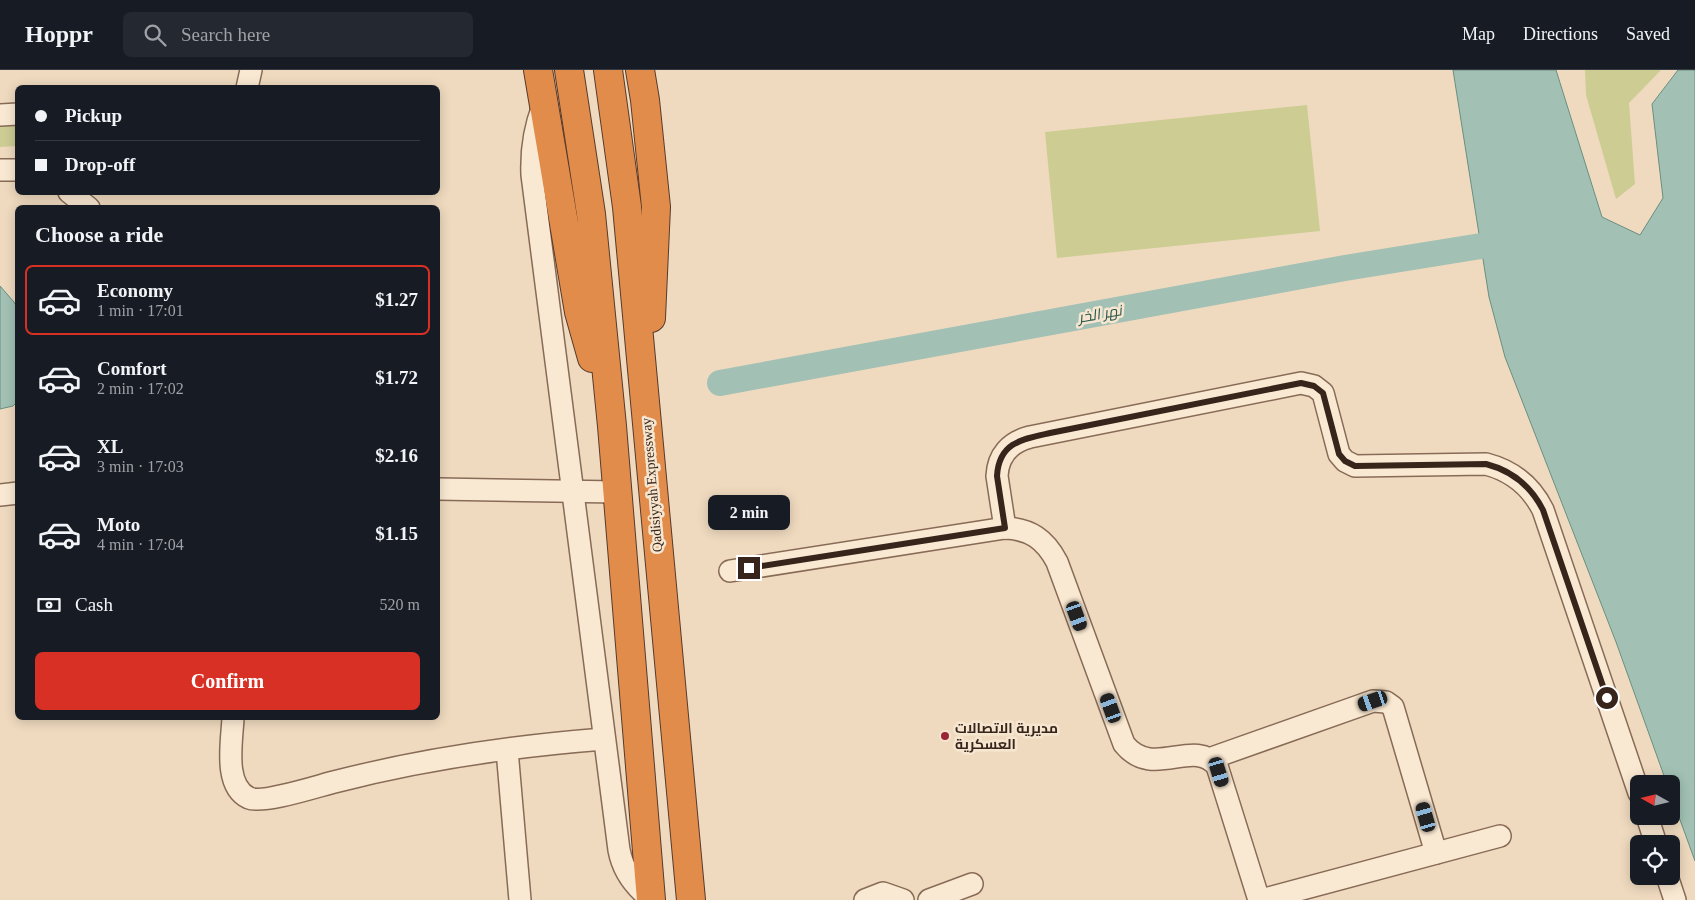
<!DOCTYPE html>
<html lang="en">
<head>
<meta charset="utf-8">
<style>
	body { margin:0; font-family:"Times New Roman",Cairo,serif; background:#242831; color:#f1f3f6; height:100vh; display:flex; flex-direction:column; font-size:19px; white-space:nowrap }
	* { box-sizing:border-box; margin:0 }
	p { font-size:16px; color:#9ea1a6 }
	.icon { flex:none; width:28px; height:28px; fill:none; stroke:currentColor; stroke-width:2; stroke-linecap:round; stroke-linejoin:round }
	.map { position:relative; flex:1; overflow:hidden }
	.drawer { position:absolute; left:15px; top:135px; width:425px; height:515px; display:flex; flex-direction:column; background:#171b24; border-radius:8px; box-shadow:0 2px 12px #0003 }
	.drawer>* { flex:none }
	.hud { position:absolute; left:15px; top:15px; width:425px; height:110px; border-radius:8px; box-shadow:0 2px 12px #0003; display:grid; align-content:center; height:110px; padding:0 20px; background:#171b24 }
	.needle { width:32px; rotate:278deg }
	.controls { position:absolute; left:1630px; top:705px; display:grid; gap:10px }
	.controls a { display:grid; place-items:center; width:50px; height:50px; border-radius:8px; background:#171b24; box-shadow:0 2px 12px #0003; font-size:25px }
	.end { position:absolute; width:22px; height:22px; margin:-11px; border:6px solid #37251c; background:#fff; box-shadow:0 0 0 2px #fff }
	.from { border-radius:50% }
	.bubble { position:absolute; height:35px; border-radius:8px; background:#171b24; box-shadow:0 2px 12px #0003; font-size:16px; font-weight:600; line-height:35px; text-align:center }
	.car { position:absolute; width:15px; height:30px; margin:-15px -8px; border-radius:6px; box-shadow:0 0 4px 1px #0007; background:linear-gradient(#222 24%,#8ab4d8 0 40%,#222 0 76%,#8ab4d8 0 86%,#222 0) }
	.hud b { display:flex; align-items:center; gap:18px; height:48px; font-size:19px }
	.hud b+b { border-top:1px solid #363941 }
	.hud i { width:12px; height:12px; background:#f1f3f6 }
	ul { padding:0; list-style:none }
	li { display:flex; align-items:center; gap:15px; height:70px; margin:0 10px 8px; padding:0 10px; border:2px solid transparent; border-radius:8px }
	li div { flex:1 }
	li b { display:block; font-size:19px }
	li em { font-style:normal; font-weight:600 }
	li.active { border-color:#d93025 }
	li>.icon { width:45px; height:45px; stroke-width:1.5 }
	h2 { padding:0 20px; font-size:22px; line-height:60px }
	.pay { display:flex; align-items:center; gap:12px; height:55px; padding:0 20px; font-size:19px }
	.pay p { margin-inline-start:auto }
	.cta { display:flex; gap:10px; margin-top:auto; padding:10px 20px }
	.cta a { flex:1; height:58px; border-radius:8px; background:#d93025; color:#fff; font-size:20px; font-weight:600; line-height:58px; text-align:center }
	header { display:flex; align-items:center; gap:30px; box-sizing:border-box; height:70px; padding:0 25px; background:#171b24; border-bottom:1px solid #363941 }
	header strong { font-size:24px }
	nav { display:flex; gap:28px; margin-inline-start:auto; font-size:18px }
	.search { width:350px; height:45px; background:#242831; display:flex; align-items:center; gap:12px; box-sizing:border-box; padding:0 18px; border-radius:8px; color:#9ea1a6; font-size:19px }
	.map>svg:first-child { display:block }
</style>
</head>
<body>
<header>
<strong>Hoppr</strong>
<div class="search"><svg class="icon" aria-label="search" viewBox="0 0 24 24"><circle cx="10" cy="10" r="6"/><path d="M15 15l6 6"/></svg>Search here</div>
<nav><a>Map</a><a>Directions</a><a>Saved</a></nav>
</header>
<div class="map">
<svg width="1695" height="830" viewBox="0 0 1695 830">
	<rect width="100%" height="100%" fill="#efdabf"/>
	<g fill="#cdcc93">
		<polygon points="1585,0 1661,0 1629,33 1635,114 1616,129 1586,25"/>
		<polygon points="1307,35 1320,161 1057,188 1045,62"/>
		<polygon points="0,52 17,52 17,76 0,77"/>
	</g>
	<g fill="#a2c1b4" stroke="#698f80">
		<polygon points="1453,0 1556,0 1602,147 1640,165 1663,128 1652,34 1678,0 1695,0 1695,791 1671,725 1671,714 1667,714 1616,572 1505,287 1489,227"/>
		<polygon points="0,216 14,232 18,239 17,332 13,336 0,339"/>
	</g>
	<g fill="none" stroke-linecap="round" stroke-linejoin="round">
		<polyline stroke="#a2c1b4" stroke-width="26" points="720,313 1345,198 1481,176"/>
		<g stroke="#886b57" stroke-width="24">
			<g id="minor">
				<polyline points="247,18 251,0"/>
				<path d="M543,36C534,59 531,81 532,105L619,780C623,801 634,816 651,829"/>
				<polyline points="0,45 18,44"/>
				<polyline points="0,100 18,100"/>
				<polyline points="69,122 89,138"/>
				<polyline points="438,419 617,422"/>
				<polyline points="0,425 18,423"/>
				<path d="M1005,458L997,406C998,385 1010,372 1030,367L1301,313L1314,316L1323,323L1339,384L1345,391L1355,396L1486,394C1513,401 1531,416 1543,440L1639,723"/>
				<path d="M730,501L1005,458C1030,459 1045,469 1057,492L1124,674C1153,710 1193,667 1217,696L1259,830"/>
				<path d="M233,648C232,671 223,716 249,728C263,734 318,716 334,712C423,689 514,676 604,669"/>
				<polyline points="507,680 520,830"/>
				<polyline points="1209,689 1373,631 1386,632 1393,637 1436,783"/>
				<polyline points="1647,746 1656,774"/>
				<polyline points="1667,806 1675,830"/>
				<polyline points="865,830 883,823 903,830"/>
				<polyline points="929,830 972,814"/>
				<polyline points="1261,830 1500,766"/>
			</g>
		</g>
		<g stroke="#563a2b" stroke-width="30">
			<g id="highway">
				<polyline points="538,0 579,242 592,288"/>
				<polyline points="569,0 591,144 612,356 651,830"/>
				<polyline points="608,0 627,137 691,830"/>
				<polyline points="640,0 645,30 656,137 651,248"/>
			</g>
		</g>
		<use href="#minor" stroke="#fae9d2" stroke-width="21"/>
		<use href="#highway" stroke="#e28c4c" stroke-width="28"/>
	</g>
	<g fill="none" stroke-linecap="round" stroke-linejoin="round">
		<path stroke="#37251c" stroke-width="6" d="M749,498L1005,458L997,406C999,372 1023,369 1050,363L1301,313L1314,316L1323,323L1339,384L1345,391L1355,396L1486,394C1513,401 1531,416 1543,440L1607,628"/>
	</g>
	<circle fill="#992535" stroke="#f6e6cf" stroke-width="2" cx="945" cy="666" r="5"/>
	<g text-anchor="middle" dominant-baseline="central" stroke-width="5" stroke-linejoin="round" paint-order="stroke">
		<g font-size="14" fill="#37251c" stroke="#f6e6cf">
			<text transform="translate(652 415) rotate(-95)">Qadisiyyah Expressway</text>
		</g>
		<g font-size="14" font-weight="bold" fill="#37251c" stroke="#f6e6cf" text-anchor="start">
			<text x="955" y="658">مديرية الاتصالات<tspan x="955" dy="16">العسكرية</tspan></text>
		</g>
		<g font-size="15" font-style="italic" fill="#2b584f" stroke="#f6e6cf">
			<text transform="translate(1100 244) rotate(-10)">نهر الخر</text>
		</g>
	</g>
</svg>
<div class="controls">
<a><svg class="needle" viewBox="-14 -14 28 28"><path d="M0-13l5 13h-10z" fill="#e53935"/><path d="M0 13l5-13h-10z" fill="#9ea1a6"/></svg></a>
<a><svg class="icon" aria-label="locate" viewBox="0 0 24 24"><circle cx="12" cy="12" r="6"/><path d="M12 2v4M12 18v4M2 12h4M18 12h4"/></svg></a>
</div>
<i class="end from" style="left:1607px;top:628px"></i>
<i class="end" style="left:749px;top:498px"></i>
<div class="bubble" style="left:708px;top:425px;width:82px">2 min</div>
<i class="car" style="left:1077px;top:546px;rotate:160deg"></i>
<i class="car" style="left:1373px;top:631px;rotate:251deg"></i>
<i class="car" style="left:1111px;top:638px;rotate:340deg"></i>
<i class="car" style="left:1219px;top:702px;rotate:163deg"></i>
<i class="car" style="left:1426px;top:747px;rotate:344deg"></i>
<div class="hud">
<b><i class="from"></i>Pickup</b>
<b><i></i>Drop-off</b>
</div>
<section class="drawer">
<h2>Choose a ride</h2>
<ul>
<li class="active"><svg class="icon" aria-label="car" viewBox="0 0 24 24"><path d="M5 17H2v-5l4-1 3-4h7l3 4 3 1v5h-3M9 17h6M6 11h13"/><circle cx="7" cy="17" r="2"/><circle cx="17" cy="17" r="2"/></svg><div><b>Economy</b><p>1 min · 17:01</p></div><em>$1.27</em></li>
<li><svg class="icon" aria-label="car" viewBox="0 0 24 24"><path d="M5 17H2v-5l4-1 3-4h7l3 4 3 1v5h-3M9 17h6M6 11h13"/><circle cx="7" cy="17" r="2"/><circle cx="17" cy="17" r="2"/></svg><div><b>Comfort</b><p>2 min · 17:02</p></div><em>$1.72</em></li>
<li><svg class="icon" aria-label="car" viewBox="0 0 24 24"><path d="M5 17H2v-5l4-1 3-4h7l3 4 3 1v5h-3M9 17h6M6 11h13"/><circle cx="7" cy="17" r="2"/><circle cx="17" cy="17" r="2"/></svg><div><b>XL</b><p>3 min · 17:03</p></div><em>$2.16</em></li>
<li><svg class="icon" aria-label="car" viewBox="0 0 24 24"><path d="M5 17H2v-5l4-1 3-4h7l3 4 3 1v5h-3M9 17h6M6 11h13"/><circle cx="7" cy="17" r="2"/><circle cx="17" cy="17" r="2"/></svg><div><b>Moto</b><p>4 min · 17:04</p></div><em>$1.15</em></li>
</ul>
<div class="pay"><svg class="icon" aria-label="cash" viewBox="0 0 24 24"><path d="M3 7h18v10H3z"/><circle cx="12" cy="12" r="2"/></svg>Cash<p>520 m</p></div>
<div class="cta"><a>Confirm</a></div>
</section>
</div>
</body>
</html>
